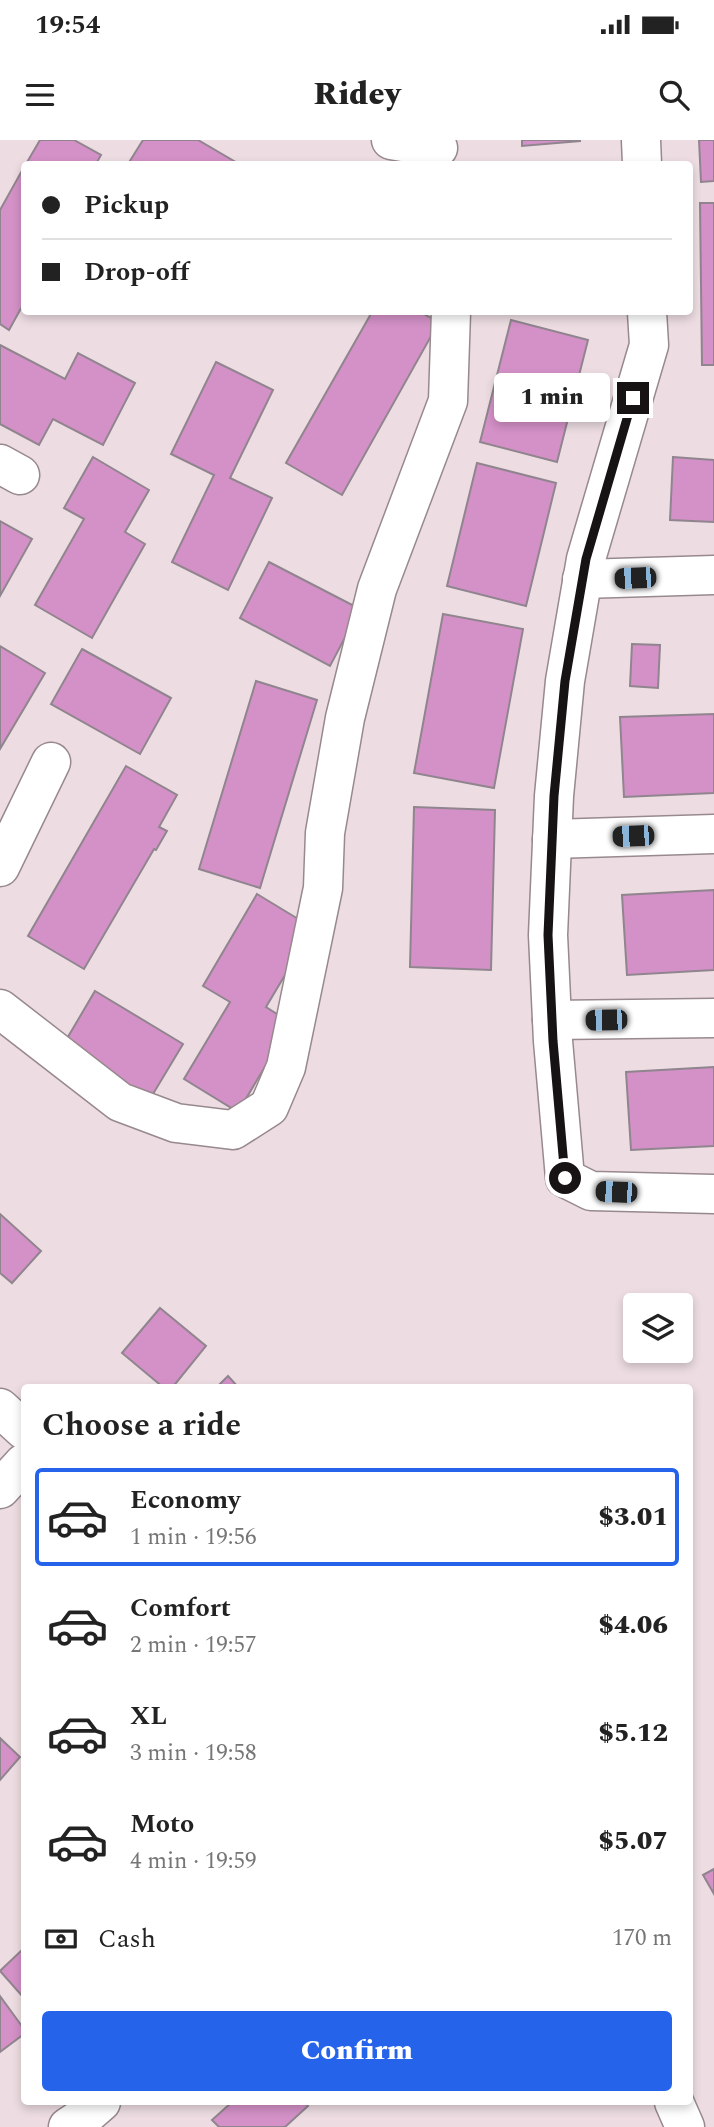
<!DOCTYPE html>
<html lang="en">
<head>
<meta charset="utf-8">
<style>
	body { margin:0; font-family:Spectral,serif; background:#f6f6f6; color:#222; height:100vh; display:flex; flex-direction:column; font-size:26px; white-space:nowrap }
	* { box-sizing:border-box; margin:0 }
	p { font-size:23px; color:#767676 }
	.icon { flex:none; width:38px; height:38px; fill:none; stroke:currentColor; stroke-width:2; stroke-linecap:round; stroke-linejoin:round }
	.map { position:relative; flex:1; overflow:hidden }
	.details { position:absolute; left:21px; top:1244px; width:672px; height:721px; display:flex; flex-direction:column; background:#fff; border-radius:7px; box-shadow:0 4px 10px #0003 }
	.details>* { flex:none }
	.top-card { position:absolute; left:21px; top:21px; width:672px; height:154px; border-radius:7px; box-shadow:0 4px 10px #0003; display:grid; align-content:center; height:154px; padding:0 21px; background:#fff }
	.controls { position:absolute; left:623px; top:1153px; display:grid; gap:14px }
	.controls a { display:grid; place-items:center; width:70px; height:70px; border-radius:7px; background:#fff; box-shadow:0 4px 10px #0003; font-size:35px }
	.end { position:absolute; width:32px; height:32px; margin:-16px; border:9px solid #171214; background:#fff; box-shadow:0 0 0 4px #fff }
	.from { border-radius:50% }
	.bubble { position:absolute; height:49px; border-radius:7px; background:#fff; box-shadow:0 4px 10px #0003; font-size:23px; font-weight:800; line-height:49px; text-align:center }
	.car { position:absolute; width:21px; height:42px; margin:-21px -10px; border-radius:9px; box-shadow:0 0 5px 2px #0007; background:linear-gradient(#222 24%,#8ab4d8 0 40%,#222 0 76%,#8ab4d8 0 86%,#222 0) }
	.top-card b { display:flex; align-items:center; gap:24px; height:66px; font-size:26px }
	.top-card b+b { border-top:2px solid #e0e0e0 }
	.top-card i { width:18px; height:18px; background:#222 }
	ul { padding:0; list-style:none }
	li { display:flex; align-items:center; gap:21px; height:98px; margin:0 14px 10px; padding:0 7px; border:4px solid transparent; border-radius:7px }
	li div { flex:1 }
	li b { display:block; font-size:26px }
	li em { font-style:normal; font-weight:800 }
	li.selected { border-color:#2563eb }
	li>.icon { width:63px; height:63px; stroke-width:1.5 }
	h2 { padding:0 21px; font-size:32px; line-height:84px }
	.pay { display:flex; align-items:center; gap:18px; height:77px; padding:0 21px; font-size:26px }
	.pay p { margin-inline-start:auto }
	.action { display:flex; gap:14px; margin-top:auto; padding:14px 21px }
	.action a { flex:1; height:80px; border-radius:7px; background:#2563eb; color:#fff; font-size:28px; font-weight:800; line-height:80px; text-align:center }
	.status { display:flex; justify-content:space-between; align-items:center; height:49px; padding:0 35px; background:#fff; direction:ltr }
	.status svg { height:19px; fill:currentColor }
	header { display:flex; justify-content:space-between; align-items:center; height:91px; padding:0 21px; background:#fff; font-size:32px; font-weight:800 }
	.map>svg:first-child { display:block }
</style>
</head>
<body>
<div class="status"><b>19:54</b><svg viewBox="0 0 49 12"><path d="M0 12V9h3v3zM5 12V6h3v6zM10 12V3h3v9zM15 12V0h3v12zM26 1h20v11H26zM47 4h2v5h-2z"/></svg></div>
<header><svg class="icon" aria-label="menu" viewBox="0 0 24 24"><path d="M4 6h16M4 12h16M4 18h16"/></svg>Ridey<svg class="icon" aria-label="search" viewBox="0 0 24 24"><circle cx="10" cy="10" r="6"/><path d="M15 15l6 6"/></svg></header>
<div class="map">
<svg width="714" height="1987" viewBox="0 0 714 1987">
	<rect width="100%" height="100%" fill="#eddde2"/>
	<g fill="#d491c7" stroke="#90858e" stroke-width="2">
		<polygon points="40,0 74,0 101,15 96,24 26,24"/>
		<polygon points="143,0 198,0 239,24 128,24"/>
		<polygon points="522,0 580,0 580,1 522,6"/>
		<polygon points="699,0 714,0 714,41 701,42"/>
		<polygon points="24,27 24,163 9,190 0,184 0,70"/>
		<polygon points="700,63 714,63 714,225 702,225"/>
		<polygon points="372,172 420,172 439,182 342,355 286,323"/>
		<polygon points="511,180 588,200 557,322 480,302"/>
		<polygon points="0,205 65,239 78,213 135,243 103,305 53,279 39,305 0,284"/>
		<polygon points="216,222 273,250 230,338 272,358 228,450 172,422 214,335 171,314"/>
		<polygon points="93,317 149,350 125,392 145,404 92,498 35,465 84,379 64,368"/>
		<polygon points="673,317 714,320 714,382 670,380"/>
		<polygon points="477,323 556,343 526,466 447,446"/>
		<polygon points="0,381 32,399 0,456"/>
		<polygon points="269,422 360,469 330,526 240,478"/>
		<polygon points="443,474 523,489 494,648 414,633"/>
		<polygon points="632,504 660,505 658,548 630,546"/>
		<polygon points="0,506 45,533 0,609"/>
		<polygon points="82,509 171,558 140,614 51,564"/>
		<polygon points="256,541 317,560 260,748 199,729"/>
		<polygon points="714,574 714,653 624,657 620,577"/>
		<polygon points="126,626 177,655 159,687 167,691 156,710 154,709 84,829 28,796"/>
		<polygon points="414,667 495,670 491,830 410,827"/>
		<polygon points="714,750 714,830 627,835 622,755"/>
		<polygon points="257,754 313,788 266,867 291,883 238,972 184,939 230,862 203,846"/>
		<polygon points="95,851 183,904 150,959 62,907"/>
		<polygon points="714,927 714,1006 631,1010 626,932"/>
		<polygon points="0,1074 41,1111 12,1143 0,1133"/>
		<polygon points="160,1168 206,1206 172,1248 164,1248 122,1213"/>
		<polygon points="228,1236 239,1248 216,1248"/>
		<polygon points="0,1598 20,1617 0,1640"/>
		<polygon points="714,1729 714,1754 703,1735"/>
		<polygon points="24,1808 24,1858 0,1831"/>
		<polygon points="0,1856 24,1889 24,1894 0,1912"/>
		<polygon points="232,1962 304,1962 308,1966 285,1987 219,1987 212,1980"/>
	</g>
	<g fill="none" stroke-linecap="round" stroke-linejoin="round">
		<g stroke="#97898d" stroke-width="41">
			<g id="minor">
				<polyline points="391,0 438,8"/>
				<polyline points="641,0 642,24"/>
				<polyline points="647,172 649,205 586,419 565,541 554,656 548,795 553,901 565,1038 591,1051 714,1054"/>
				<polyline points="0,324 20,335"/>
				<polyline points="582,439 714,435"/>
				<polyline points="552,699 714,694"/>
				<polyline points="0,727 51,622"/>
				<polyline points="0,869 120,962 176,983 233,990 269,967 286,927 323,748 325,693 345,578 377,449 448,261 451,172"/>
				<polyline points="552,880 714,878"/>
				<polyline points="0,1268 24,1290"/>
				<polyline points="0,1349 24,1323"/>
				<polyline points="674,1962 685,1987"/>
				<polyline points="68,1987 86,1975 101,1962"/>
			</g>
		</g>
		<use href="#minor" stroke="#fff" stroke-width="38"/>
	</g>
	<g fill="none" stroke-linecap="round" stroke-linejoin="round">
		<polyline stroke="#171214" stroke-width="9" points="565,1038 553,901 548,795 554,656 565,541 586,419 633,258"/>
	</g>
</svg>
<div class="controls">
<a><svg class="icon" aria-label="layers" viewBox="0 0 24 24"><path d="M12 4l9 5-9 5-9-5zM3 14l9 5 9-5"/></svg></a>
</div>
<i class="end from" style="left:565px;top:1038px"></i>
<i class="end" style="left:633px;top:258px"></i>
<div class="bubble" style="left:494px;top:233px;width:116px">1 min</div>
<i class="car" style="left:635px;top:438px;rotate:268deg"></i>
<i class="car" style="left:633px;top:696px;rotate:268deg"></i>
<i class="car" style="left:606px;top:880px;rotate:269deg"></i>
<i class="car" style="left:616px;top:1052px;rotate:272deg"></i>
<div class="top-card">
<b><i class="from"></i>Pickup</b>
<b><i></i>Drop-off</b>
</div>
<section class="details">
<h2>Choose a ride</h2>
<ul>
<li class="selected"><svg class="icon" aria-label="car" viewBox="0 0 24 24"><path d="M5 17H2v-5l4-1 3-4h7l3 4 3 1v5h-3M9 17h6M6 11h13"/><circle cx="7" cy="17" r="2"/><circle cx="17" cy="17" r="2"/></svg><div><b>Economy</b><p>1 min · 19:56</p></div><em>$3.01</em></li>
<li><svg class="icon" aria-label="car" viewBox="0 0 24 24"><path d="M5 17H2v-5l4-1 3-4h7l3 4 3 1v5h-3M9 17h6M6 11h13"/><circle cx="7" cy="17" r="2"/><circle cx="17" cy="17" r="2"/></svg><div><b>Comfort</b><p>2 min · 19:57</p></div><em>$4.06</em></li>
<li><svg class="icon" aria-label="car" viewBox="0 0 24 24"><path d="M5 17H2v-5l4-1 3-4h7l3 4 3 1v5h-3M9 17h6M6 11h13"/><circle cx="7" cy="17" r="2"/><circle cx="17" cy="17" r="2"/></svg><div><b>XL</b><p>3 min · 19:58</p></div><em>$5.12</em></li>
<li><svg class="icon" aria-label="car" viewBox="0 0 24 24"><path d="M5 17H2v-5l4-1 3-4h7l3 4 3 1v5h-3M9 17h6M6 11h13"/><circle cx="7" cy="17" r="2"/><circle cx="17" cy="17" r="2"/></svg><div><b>Moto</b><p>4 min · 19:59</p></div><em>$5.07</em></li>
</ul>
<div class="pay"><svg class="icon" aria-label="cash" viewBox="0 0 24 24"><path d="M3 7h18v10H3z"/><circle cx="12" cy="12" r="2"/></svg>Cash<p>170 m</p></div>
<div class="action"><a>Confirm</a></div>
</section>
</div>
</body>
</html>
